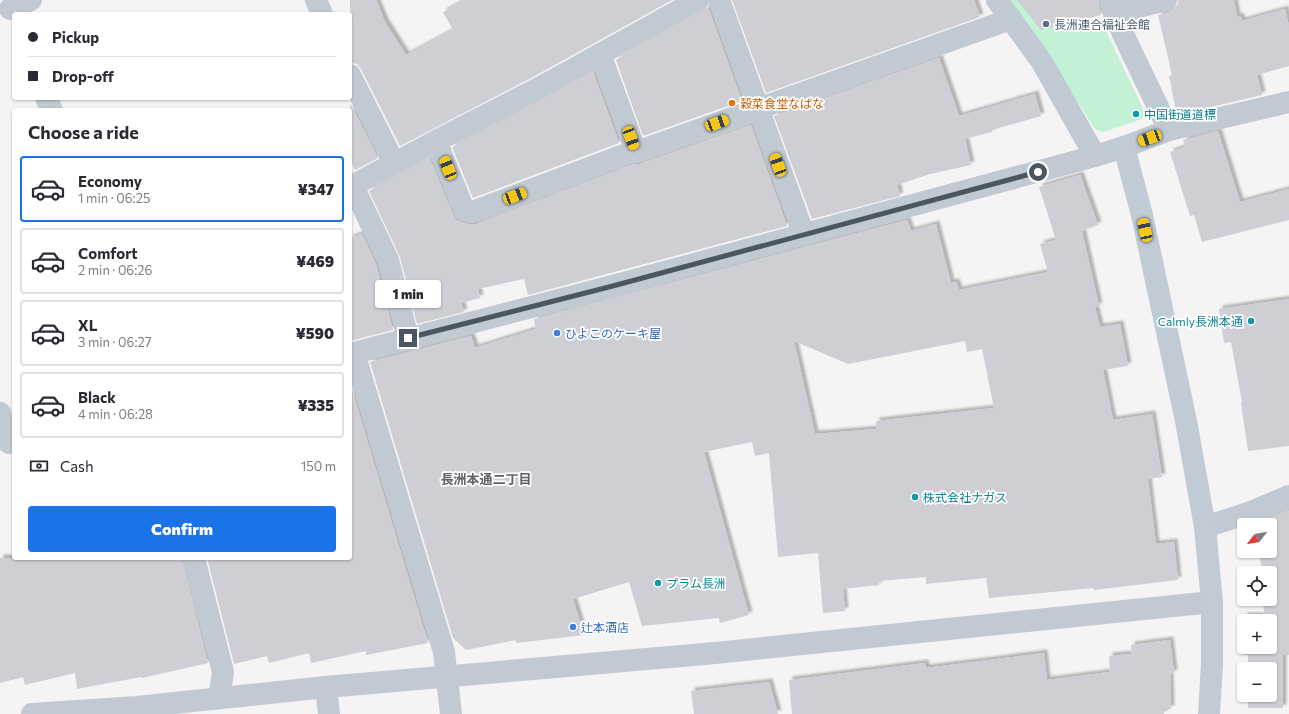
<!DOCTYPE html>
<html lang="en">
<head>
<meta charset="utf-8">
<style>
	body { margin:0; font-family:Commissioner,"Noto Sans JP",sans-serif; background:#f7f7f7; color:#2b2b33; height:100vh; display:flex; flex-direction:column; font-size:15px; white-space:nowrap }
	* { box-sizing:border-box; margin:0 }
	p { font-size:13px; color:#7c7c81 }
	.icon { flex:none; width:22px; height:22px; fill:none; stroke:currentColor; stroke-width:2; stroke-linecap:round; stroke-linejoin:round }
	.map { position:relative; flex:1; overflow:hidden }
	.details { position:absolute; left:12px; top:108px; width:340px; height:452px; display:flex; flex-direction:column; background:#fff; border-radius:4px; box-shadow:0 1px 3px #0004 }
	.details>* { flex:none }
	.banner { position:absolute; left:12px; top:12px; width:340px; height:88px; border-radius:4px; box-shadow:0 1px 3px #0004; display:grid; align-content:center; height:88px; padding:0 16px; background:#fff }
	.needle { width:26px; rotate:239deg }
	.controls { position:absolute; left:1237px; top:518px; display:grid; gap:8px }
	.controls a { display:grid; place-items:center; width:40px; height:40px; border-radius:4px; background:#fff; box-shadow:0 1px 3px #0004; font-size:20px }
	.end { position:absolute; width:18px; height:18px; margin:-9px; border:5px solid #4a5661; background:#fff; box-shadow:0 0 0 2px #fff }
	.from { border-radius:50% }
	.bubble { position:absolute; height:28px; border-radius:4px; background:#fff; box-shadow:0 1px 3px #0004; font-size:13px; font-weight:800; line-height:28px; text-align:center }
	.car { position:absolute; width:12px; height:24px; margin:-12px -6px; border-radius:5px; box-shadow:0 0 3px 1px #0007; background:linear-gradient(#f5c518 24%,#345 0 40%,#f5c518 0 76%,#345 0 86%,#f5c518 0) }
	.banner b { display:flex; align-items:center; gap:14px; height:38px; font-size:15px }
	.banner b+b { border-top:1px solid #e1e1e2 }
	.banner i { width:10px; height:10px; background:#2b2b33 }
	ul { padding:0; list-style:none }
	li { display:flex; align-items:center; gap:12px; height:66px; margin:0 8px 6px; padding:0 8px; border:2px solid #e1e1e2; border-radius:4px }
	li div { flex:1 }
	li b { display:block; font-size:15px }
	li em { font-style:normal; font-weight:800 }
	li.selected { border-color:#1a73e8 }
	li>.icon { width:36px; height:36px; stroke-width:1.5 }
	h2 { padding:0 16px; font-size:18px; line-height:48px }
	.pay { display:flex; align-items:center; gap:10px; height:44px; padding:0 16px; font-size:15px }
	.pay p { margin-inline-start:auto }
	.action { display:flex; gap:8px; margin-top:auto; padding:8px 16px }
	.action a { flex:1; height:46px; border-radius:4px; background:#1a73e8; color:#fff; font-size:16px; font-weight:800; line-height:46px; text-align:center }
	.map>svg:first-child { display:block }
</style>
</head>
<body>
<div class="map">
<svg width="1289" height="714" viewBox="0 0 1289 714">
	<defs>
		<filter id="shadow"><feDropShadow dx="3.5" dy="-3.5" stdDeviation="1" flood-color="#0004"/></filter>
	</defs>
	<rect width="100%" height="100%" fill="#f5f3f3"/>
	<polygon fill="#c3f1d5" points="1007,0 1054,0 1071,23 1091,32 1106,31 1145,113 1142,119 1103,132 1095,129 1051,60"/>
	<g fill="#cdcfd5" fill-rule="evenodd" filter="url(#shadow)">
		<polygon points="350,0 376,0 385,22 406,55 453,30 443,12 465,0 672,0 533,77 400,146 361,69 357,64 350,63"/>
		<polygon points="732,0 974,0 980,17 766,93"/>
		<polygon points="1017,0 1098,0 1101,15 1041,30"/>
		<polygon points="1178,0 1234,0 1237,17 1240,16 1242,21 1285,9 1289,26 1289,66 1257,75 1262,95 1177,115 1169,76 1172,75 1158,15 1169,12 1174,9 1178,4"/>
		<polygon points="708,7 742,101 643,136 616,60 704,11"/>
		<polygon points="939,58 959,116 1035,94 1041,116 992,130 992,132 965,139 971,165 930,174 897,185 900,196 812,219 774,116"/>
		<polygon points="593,72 619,143 473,198 452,147 545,99"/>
		<polygon points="350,103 378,158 355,170 350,158"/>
		<polygon points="751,125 787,226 528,295 524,279 478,289 480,298 461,303 464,312 417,324 400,257 369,191 430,159 453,215 456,220 461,222 469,224 476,224 632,165 640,164"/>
		<polygon points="1218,131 1240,202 1289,189 1289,220 1202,242 1194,215 1190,216 1170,152 1185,147 1183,140"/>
		<path d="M1080,175L1098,225L1082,231L1099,306L1095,307L1100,327L1120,324L1128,366L1103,370L1113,420L1152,414L1162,477L1148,479L1156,544L1174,542L1178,580L1094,590L1093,588L989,598L986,578L926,584V577L879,581V585L843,589L845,611L823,613L818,553L778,557L769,453L755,456L752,442L704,452L749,615L720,623L719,618L642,626L629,582L573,599L584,635L516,643V640L466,650L453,638L370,362L471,336L475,348L536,329L534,319L907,220L911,231L936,224L951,283L956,282L959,290L1048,272L1040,244L1056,240L1039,187ZM794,341L848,364L965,341L967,352L982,349L994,408L876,421L877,429L815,434Z"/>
		<polygon points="362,234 376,264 393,330 350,341 350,238"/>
		<polygon points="1289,299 1289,446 1248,451 1241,403 1242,402 1231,342 1224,343 1219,309"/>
		<polygon points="350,383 428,643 366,655 366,651 311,663 309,653 269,663 267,656 234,664 207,558 350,558"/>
		<path d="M1289,510V655H1283V708H1248V695H1270V669H1248V655H1244V616H1264L1263,599H1270V573H1262L1261,563L1258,551H1270V525H1251ZM1244,621H1270V647H1244Z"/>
		<polygon points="0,558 182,558 208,663 142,678 141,677 77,689 75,673 25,685 23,677 0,683"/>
		<polygon points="1170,640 1174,673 1170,674 1171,709 1164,709 1164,714 792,714 789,680 925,663 926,668 1044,653 1047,680 1110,672 1109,656 1132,654 1131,645"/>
		<polygon points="769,682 778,714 694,714 691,691"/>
	</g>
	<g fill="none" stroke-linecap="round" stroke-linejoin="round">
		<g stroke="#c1cad2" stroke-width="22">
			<polyline points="316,0 322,14"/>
			<polyline points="719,0 804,235"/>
			<polyline points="997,0 1042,62 1095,156"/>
			<polyline points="1110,0 1114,13 1123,34 1169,130"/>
			<polyline points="10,9 31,0"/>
			<polyline points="1114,13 1166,0"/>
			<polyline points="600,54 636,152"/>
			<polyline points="350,75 394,163"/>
			<polyline points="46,98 52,110"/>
			<polyline points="436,141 464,210 472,212 629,153 636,152 1011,19"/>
			<polyline points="353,186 388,260 408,338"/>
			<polyline points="350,187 436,141 539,88 698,0"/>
			<polyline points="354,353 444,652 451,714"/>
			<polyline points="350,354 609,287 1095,156 1124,147 1169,130 1289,102"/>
			<polyline points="0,413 9,443"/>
			<polyline points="1205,527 1251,512 1289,496"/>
			<polyline points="194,558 223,672 219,698"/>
			<polyline points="326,687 329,714"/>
			<polyline points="32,714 137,707 326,687 715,653 1212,602"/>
		</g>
		<polyline stroke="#c1cbd6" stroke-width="22" points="1124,147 1142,215 1186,421 1205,527 1212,602 1212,664 1209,714"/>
	</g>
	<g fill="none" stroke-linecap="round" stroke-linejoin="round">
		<polyline stroke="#4a5661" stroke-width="5" points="408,338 609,287 1038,172"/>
	</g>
	<circle fill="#5c6f8a" stroke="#fff" stroke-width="1.5" cx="1046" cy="24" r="4"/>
	<circle fill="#e8710a" stroke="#fff" stroke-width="1.5" cx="732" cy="103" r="4"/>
	<g fill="#0f9aa8" stroke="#fff" stroke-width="1.5">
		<circle cx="1136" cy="114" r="4"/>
		<circle cx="1251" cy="321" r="4"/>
		<circle cx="915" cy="497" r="4"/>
		<circle cx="658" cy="583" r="4"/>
	</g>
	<g fill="#3f7fe0" stroke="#fff" stroke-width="1.5">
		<circle cx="557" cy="333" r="4"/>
		<circle cx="573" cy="627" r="4"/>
	</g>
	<g text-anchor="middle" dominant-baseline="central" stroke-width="3.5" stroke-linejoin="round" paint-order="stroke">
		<g font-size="12" fill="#4e5e75" stroke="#fff" text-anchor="start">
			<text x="1054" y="24">長洲連合福祉会館</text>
		</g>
		<g font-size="12" fill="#c56008" stroke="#fff" text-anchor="start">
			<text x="740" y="103">穀菜食堂なばな</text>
		</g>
		<g font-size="12" fill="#0d838f" stroke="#fff" text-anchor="start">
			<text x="1144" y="114">中国街道道標</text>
			<text x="1243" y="321" text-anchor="end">Calmly長洲本通</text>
			<text x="923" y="497">株式会社ナガス</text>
			<text x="666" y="583">プラム長洲</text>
		</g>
		<g font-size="12" fill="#366cbe" stroke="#fff" text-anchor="start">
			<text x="565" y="333">ひよこのケーキ屋</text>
			<text x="581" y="627">辻本酒店</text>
		</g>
		<g font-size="13" font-weight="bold" fill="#5f6368" stroke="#fff">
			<text x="486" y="479">長洲本通二丁目</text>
		</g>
	</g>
</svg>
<div class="controls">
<a><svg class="needle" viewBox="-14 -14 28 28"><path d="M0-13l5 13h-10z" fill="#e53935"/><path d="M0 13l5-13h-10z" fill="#7c7c81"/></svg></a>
<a><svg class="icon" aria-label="locate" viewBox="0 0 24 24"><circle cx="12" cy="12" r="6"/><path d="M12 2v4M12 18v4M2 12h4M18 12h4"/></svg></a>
<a>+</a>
<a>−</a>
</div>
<i class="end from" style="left:1038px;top:172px"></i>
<i class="end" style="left:408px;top:338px"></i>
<div class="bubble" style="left:375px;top:280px;width:66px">1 min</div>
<i class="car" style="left:717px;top:123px;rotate:70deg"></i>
<i class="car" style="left:631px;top:138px;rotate:160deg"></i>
<i class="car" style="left:1150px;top:138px;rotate:250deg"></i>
<i class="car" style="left:778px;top:165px;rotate:340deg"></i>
<i class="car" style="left:448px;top:168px;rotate:338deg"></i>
<i class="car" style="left:515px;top:196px;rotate:69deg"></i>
<i class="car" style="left:1145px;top:230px;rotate:348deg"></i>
<div class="banner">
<b><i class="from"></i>Pickup</b>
<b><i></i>Drop-off</b>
</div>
<section class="details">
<h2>Choose a ride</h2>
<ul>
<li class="selected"><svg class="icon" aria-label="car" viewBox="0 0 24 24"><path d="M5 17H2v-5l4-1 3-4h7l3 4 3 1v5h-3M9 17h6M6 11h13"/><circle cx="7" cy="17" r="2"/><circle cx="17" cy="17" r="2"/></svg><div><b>Economy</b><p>1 min · 06:25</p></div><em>¥347</em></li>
<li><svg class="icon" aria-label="car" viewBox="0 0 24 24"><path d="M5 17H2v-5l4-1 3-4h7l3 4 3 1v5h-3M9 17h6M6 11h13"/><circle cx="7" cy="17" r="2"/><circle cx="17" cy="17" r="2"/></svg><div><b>Comfort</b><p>2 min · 06:26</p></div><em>¥469</em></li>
<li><svg class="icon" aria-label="car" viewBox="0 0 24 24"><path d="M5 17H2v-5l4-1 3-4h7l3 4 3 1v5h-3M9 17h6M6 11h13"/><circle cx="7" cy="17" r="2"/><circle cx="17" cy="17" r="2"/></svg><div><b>XL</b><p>3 min · 06:27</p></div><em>¥590</em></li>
<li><svg class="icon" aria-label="car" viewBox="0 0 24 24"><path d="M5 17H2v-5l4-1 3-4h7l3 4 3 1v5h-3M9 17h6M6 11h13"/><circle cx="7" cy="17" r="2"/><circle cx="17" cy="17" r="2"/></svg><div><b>Black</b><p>4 min · 06:28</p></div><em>¥335</em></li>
</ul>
<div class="pay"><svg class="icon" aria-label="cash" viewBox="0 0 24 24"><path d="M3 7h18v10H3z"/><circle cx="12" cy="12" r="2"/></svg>Cash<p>150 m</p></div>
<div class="action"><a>Confirm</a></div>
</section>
</div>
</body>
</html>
